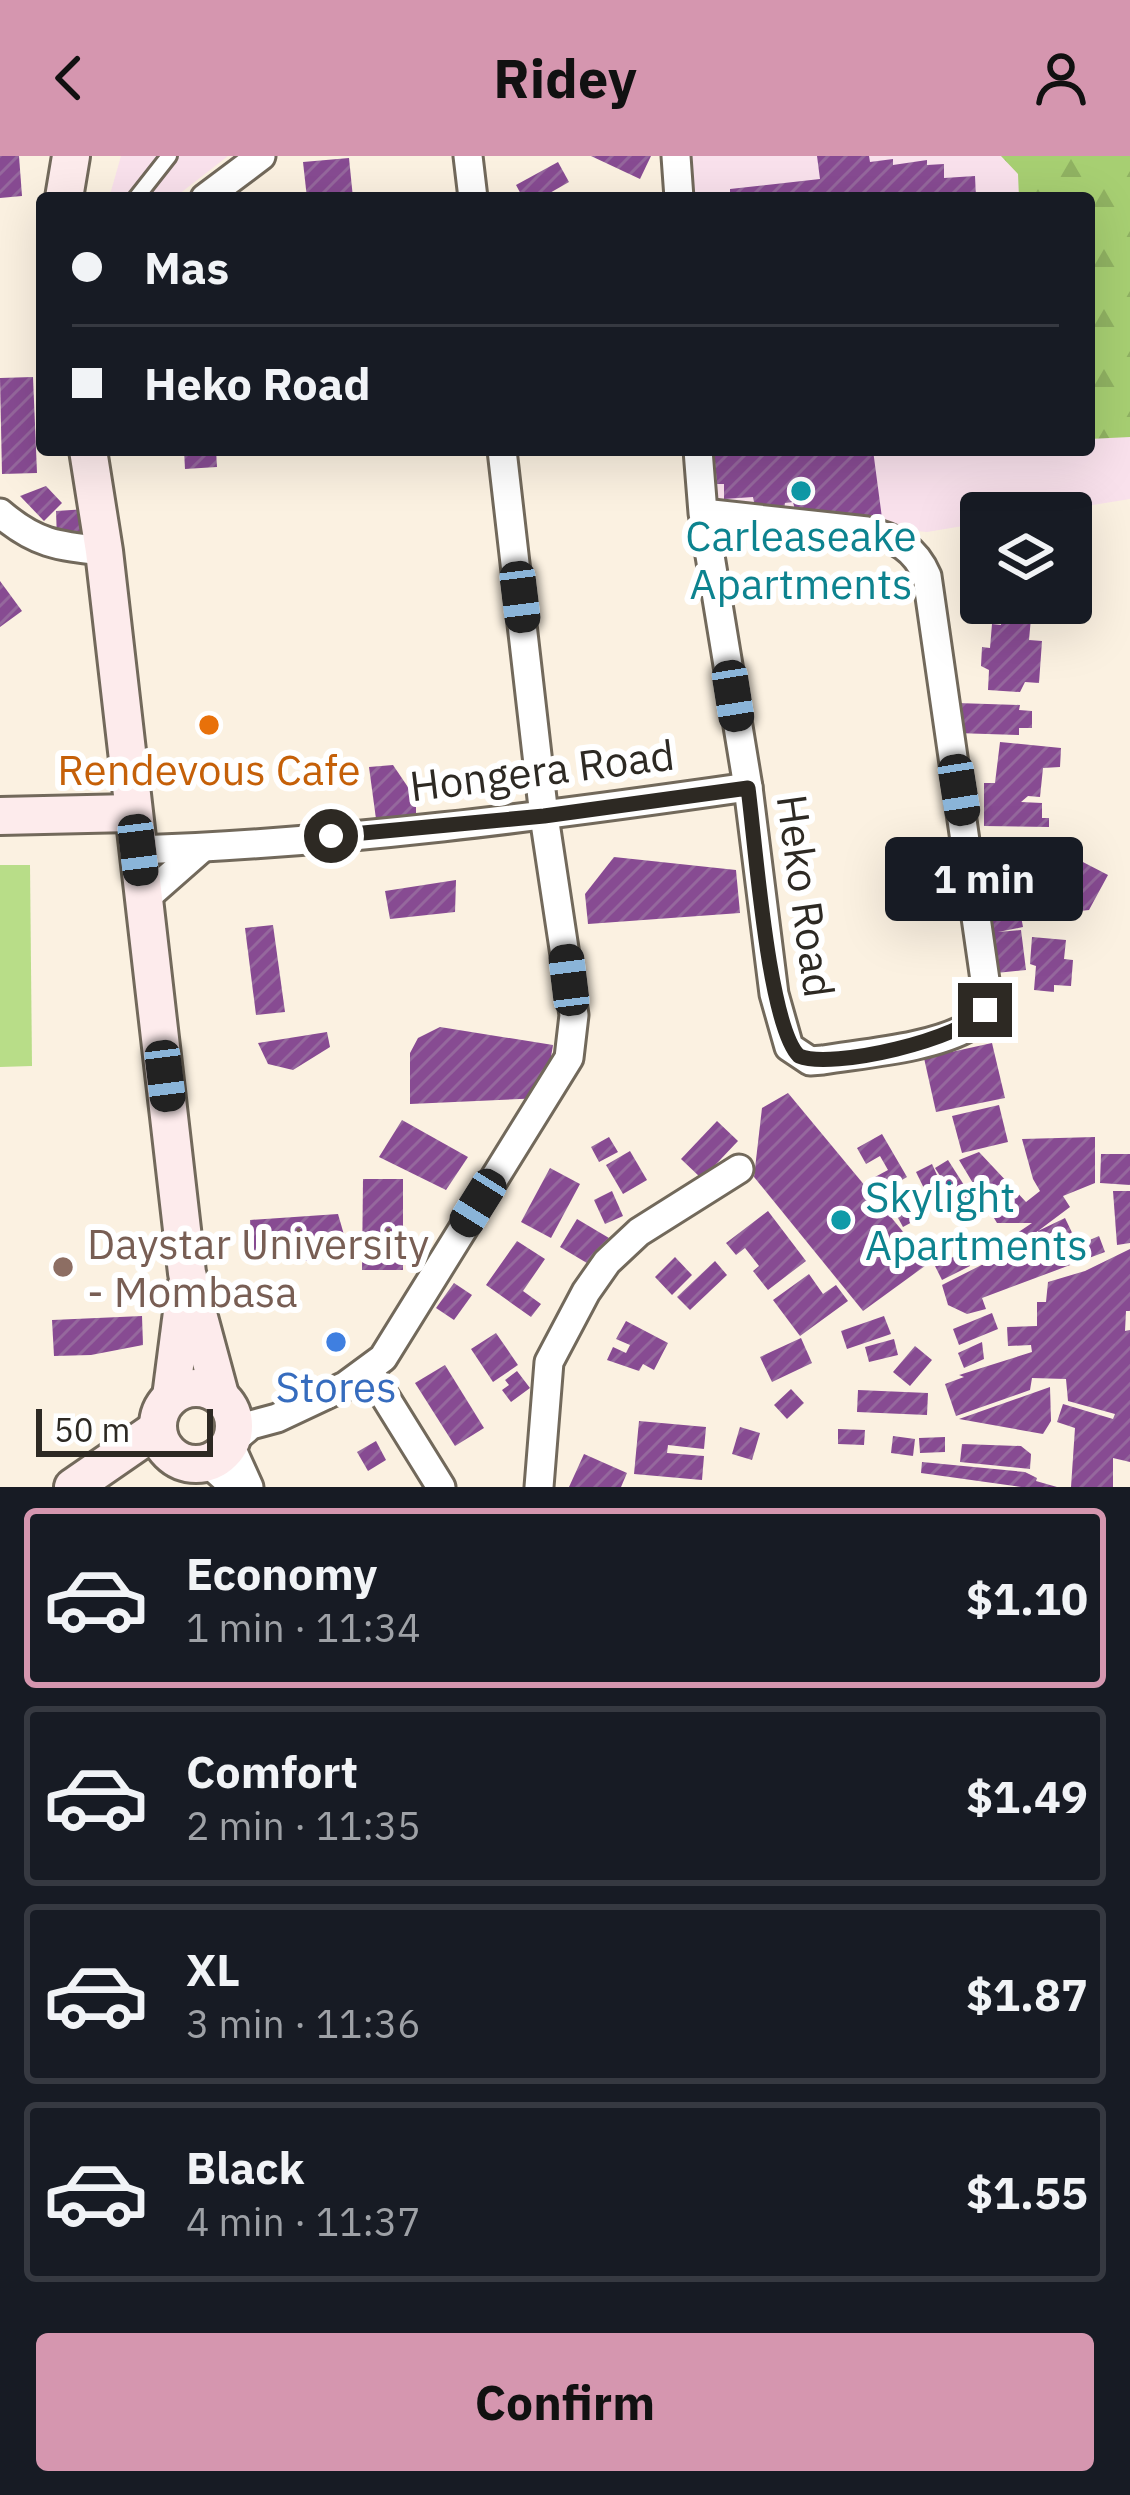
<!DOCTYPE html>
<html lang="en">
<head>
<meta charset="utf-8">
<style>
	body { margin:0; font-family:"IBM Plex Sans",sans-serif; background:#20242c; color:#f1f3f6; height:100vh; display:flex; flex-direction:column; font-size:45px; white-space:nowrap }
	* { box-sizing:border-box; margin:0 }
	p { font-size:39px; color:#9ea1a6 }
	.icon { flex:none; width:66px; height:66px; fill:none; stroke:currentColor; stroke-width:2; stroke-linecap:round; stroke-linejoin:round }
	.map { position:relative; height:1331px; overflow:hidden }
	.details { display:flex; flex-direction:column; background:#171b24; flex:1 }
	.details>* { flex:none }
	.hud { position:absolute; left:36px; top:36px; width:1059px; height:264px; border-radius:12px; box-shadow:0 12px 48px #0002; display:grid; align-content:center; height:264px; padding:0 36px; background:#171b24 }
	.controls { position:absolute; left:960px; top:336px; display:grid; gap:24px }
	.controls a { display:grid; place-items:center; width:132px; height:132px; border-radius:12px; background:#171b24; box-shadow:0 12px 48px #0002; font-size:60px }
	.scale { position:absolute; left:36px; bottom:30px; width:177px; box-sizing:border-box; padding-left:12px; border:6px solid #2d2923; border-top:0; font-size:33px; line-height:42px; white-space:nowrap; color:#2d2923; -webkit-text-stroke:9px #fff; paint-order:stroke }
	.end { position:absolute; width:54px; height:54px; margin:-27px; border:15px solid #2d2923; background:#fff; box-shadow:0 0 0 6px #fff }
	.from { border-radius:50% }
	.bubble { position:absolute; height:84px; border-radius:12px; background:#171b24; box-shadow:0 12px 48px #0002; font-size:39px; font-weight:800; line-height:84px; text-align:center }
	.car { position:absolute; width:36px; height:72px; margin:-36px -18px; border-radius:15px; box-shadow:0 0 9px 3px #0007; background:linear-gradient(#222 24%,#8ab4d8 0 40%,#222 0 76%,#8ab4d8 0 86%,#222 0) }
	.hud b { display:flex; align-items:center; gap:42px; height:114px; font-size:45px }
	.hud b+b { border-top:3px solid #363941 }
	.hud i { width:30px; height:30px; background:#f1f3f6 }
	ul { padding:21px 0 0; list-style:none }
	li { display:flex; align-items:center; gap:36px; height:180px; margin:0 24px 18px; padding:0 12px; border:6px solid #363941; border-radius:12px }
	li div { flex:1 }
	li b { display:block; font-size:45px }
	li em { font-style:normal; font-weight:800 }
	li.current { border-color:#d596af }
	li>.icon { width:108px; height:108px; stroke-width:1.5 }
	.action { display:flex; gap:24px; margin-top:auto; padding:24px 36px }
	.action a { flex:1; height:138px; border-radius:12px; background:#d596af; color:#111; font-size:48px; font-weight:800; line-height:138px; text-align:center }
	header { display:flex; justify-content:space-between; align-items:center; height:156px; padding:0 36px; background:#d596af; color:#111; font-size:54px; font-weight:800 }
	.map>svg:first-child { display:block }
</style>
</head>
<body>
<header><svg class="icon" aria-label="back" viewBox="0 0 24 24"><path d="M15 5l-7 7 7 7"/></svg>Ridey<svg class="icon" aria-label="person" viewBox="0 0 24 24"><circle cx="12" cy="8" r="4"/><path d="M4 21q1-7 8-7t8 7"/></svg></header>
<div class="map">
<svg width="1130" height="1331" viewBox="0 0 1130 1331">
	<defs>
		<pattern id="forest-firs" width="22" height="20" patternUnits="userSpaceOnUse" patternTransform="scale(3)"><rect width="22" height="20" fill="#a7cf72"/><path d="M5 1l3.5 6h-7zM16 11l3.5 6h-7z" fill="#90b262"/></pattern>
		<pattern id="building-hatch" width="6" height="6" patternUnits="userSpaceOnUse" patternTransform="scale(3)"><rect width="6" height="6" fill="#874b92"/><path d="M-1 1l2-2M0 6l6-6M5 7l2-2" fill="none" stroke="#95689d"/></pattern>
	</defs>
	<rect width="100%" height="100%" fill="#fbf1e1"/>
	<g fill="#f9e1ec">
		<polygon points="121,0 228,0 174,42 109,42"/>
		<polygon points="681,0 1130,0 1130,343 1043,357 981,357 981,367 927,376 706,354 702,294 1089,294 1089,42 684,42"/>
	</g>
	<polygon fill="url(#forest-firs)" points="1001,0 1130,0 1130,281 1089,283 1089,42 1019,42 1018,18"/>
	<polygon fill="#b8dd88" points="30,709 32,910 0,911 0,709"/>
	<g fill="url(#building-hatch)">
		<polygon points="0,0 19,0 22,40 0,42"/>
		<polygon points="591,0 651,0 640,23"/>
		<polygon points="817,0 869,0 870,6 893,3 893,9 927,4 927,9 944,8 944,22 975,20 976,42 730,42 730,33 820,23"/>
		<polygon points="349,2 353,42 307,42 303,6"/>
		<polygon points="558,6 569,26 541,42 523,42 516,29"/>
		<polygon points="33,221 37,317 2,318 0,222"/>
		<polygon points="184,294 216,294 217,311 185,313"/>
		<polygon points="714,294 873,294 882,362 823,362 823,355 796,358 793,346 785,347 784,354 756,356 753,341 724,343 724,328 717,328"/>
		<polygon points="46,330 62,347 44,365 20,340"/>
		<polygon points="87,353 89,383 57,384 56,355"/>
		<polygon points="0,425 22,455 0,471"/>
		<polygon points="1002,460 1031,462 1029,484 1042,485 1039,527 1025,526 1020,536 988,534 989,514 981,510 982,491 990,492 992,468 1001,469"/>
		<polygon points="957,547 1020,549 1019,554 1032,555 1032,572 1019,572 1019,579 956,577"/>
		<polygon points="1000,586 1061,592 1060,611 1043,612 1040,641 1028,640 1021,646 1042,647 1042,662 1049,662 1049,671 984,670 984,627 995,627"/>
		<polygon points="393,609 416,643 416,664 376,663 369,611"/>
		<polygon points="1066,700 1067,705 1079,704 1108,719 1089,754 1041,759 1039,733 1018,735 1017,715 1032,714 1031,703"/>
		<polygon points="614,701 736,714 740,757 588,768 585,738"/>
		<polygon points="456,724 455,756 390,763 385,735"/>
		<polygon points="1020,755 1023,771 998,776 1021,774 1026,814 996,817 989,761"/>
		<polygon points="273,769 285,856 256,859 245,772"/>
		<polygon points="1032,781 1066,784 1064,803 1073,804 1071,830 1054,829 1054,836 1034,834 1036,810 1030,808"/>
		<polygon points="440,871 553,889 544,942 410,948 410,897 418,882"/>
		<polygon points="327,876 330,891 293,914 268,908 258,887"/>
		<polygon points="992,887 1005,942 936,956 924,902"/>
		<polygon points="788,937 929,1107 863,1155 754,1021 762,952"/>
		<polygon points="999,949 1008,986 962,997 952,960"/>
		<polygon points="402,964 468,1001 446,1034 379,1001"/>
		<polygon points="717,965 738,985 702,1023 681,1003"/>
		<polygon points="882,978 907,1021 883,1035 875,1021 888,1014 880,1000 866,1008 857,992"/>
		<polygon points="609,981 618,996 599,1006 591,991"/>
		<polygon points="1095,981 1095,1027 1063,1040 1070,1051 1038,1075 1065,1062 1078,1089 1099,1080 1105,1096 982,1142 986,1153 967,1158 948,1149 942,1129 1035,1082 1042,1097 1044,1087 1038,1075 983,1107 981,1101 1032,1067 997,1067 959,1004 979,996 1026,1046 1040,1035 1033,1023 1022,983"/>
		<polygon points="630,995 647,1024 623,1038 606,1009"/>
		<polygon points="1101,998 1130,998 1130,1029 1100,1027"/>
		<polygon points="948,1004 971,1040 958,1048 935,1012"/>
		<polygon points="932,1008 952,1052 937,1059 916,1016"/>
		<polygon points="550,1012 580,1028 551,1082 521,1066"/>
		<polygon points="363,1023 403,1023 403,1114 362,1114"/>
		<polygon points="909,1029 925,1059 903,1071 887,1042"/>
		<polygon points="612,1035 623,1060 605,1068 594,1044"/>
		<polygon points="1113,1035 1130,1035 1130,1087 1117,1089"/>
		<polygon points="768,1055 806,1105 768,1134 753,1115 759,1110 745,1092 736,1099 726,1087"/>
		<polygon points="338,1058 349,1096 308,1105 252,1100 250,1064"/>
		<polygon points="577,1063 609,1082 592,1110 560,1091"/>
		<polygon points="517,1085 545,1103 523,1135 541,1148 531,1161 486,1129"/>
		<polygon points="1130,1093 1130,1155 1126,1155 1125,1175 1130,1174 1130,1306 1113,1302 1113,1331 1071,1331 1075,1272 1057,1266 1063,1248 1113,1263 1115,1258 1068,1245 1066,1223 1032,1222 1030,1234 956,1260 945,1228 964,1221 959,1219 1032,1196 1031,1189 1008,1190 1007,1171 1037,1170 1037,1146 1046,1146 1048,1126 1085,1115"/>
		<polygon points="963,1096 970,1110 942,1124 935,1110"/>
		<polygon points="675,1101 692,1119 672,1139 655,1121"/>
		<polygon points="715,1105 727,1119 690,1154 677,1141"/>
		<polygon points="809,1118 823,1138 836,1129 848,1145 800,1180 773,1144"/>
		<polygon points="454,1127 472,1139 454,1164 436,1152"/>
		<polygon points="992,1157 998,1173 959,1189 953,1173"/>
		<polygon points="142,1160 143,1189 91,1199 54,1200 52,1164"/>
		<polygon points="884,1160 891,1178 847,1193 841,1175"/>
		<polygon points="626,1165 668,1187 654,1214 643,1208 639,1215 607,1204 613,1191 626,1197 630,1189 616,1183"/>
		<polygon points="496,1177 518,1209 493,1226 471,1193"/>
		<polygon points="801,1182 812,1207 772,1226 760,1201"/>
		<polygon points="894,1183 898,1199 869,1206 865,1191"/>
		<polygon points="982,1186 984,1203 964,1212 958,1197"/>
		<polygon points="915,1190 932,1204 910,1230 893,1216"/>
		<polygon points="445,1209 484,1272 455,1290 415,1227"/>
		<polygon points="517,1215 530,1232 511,1246 502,1234 509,1229 505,1224"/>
		<polygon points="1050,1231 1051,1265 1043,1278 959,1263"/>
		<polygon points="791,1233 804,1247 787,1263 774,1249"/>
		<polygon points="858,1234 928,1237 927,1259 857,1256"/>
		<polygon points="639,1265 706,1271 704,1293 668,1289 667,1297 704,1300 702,1324 634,1318"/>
		<polygon points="740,1271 760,1277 752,1304 732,1298"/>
		<polygon points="838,1273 865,1274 864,1289 838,1288"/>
		<polygon points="893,1280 915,1283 913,1300 891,1297"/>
		<polygon points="945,1281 945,1296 920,1297 919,1282"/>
		<polygon points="376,1285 386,1304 368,1315 357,1296"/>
		<polygon points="962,1288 1021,1290 1031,1298 1030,1313 960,1306"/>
		<polygon points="584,1298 627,1317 621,1331 569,1331"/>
		<polygon points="922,1306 1025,1316 1037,1322 1036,1325 1057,1331 1021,1331 921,1317"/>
	</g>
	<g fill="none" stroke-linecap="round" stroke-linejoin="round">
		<g stroke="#72695b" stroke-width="20">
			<polyline id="lane" points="136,42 169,0"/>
		</g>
		<g stroke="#72695b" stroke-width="33">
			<g id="street">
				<polyline points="468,0 473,42"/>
				<polyline points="676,0 679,42"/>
				<polyline points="205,42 261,0"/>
				<path d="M698,294L703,357L748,631L774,838L789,891L810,905L823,904C866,897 933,892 970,870C982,862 985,851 987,838L927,420C915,392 896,382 867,375L703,357"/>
				<path d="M0,357C36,388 58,390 104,395"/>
				<path d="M138,694C342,687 546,660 748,631"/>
				<polyline points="144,743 202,692"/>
				<polyline points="369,1215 441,1331"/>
				<polyline points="232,1285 251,1269 277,1262 345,1230 383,1202 569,902 574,859 544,660 502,294"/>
				<polyline points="230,1289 249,1331"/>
				<polyline points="208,1307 235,1331"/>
				<polyline points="539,1331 549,1206 586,1136 607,1106 639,1076 739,1013"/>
			</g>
		</g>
		<g stroke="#72695b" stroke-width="42">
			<g id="secondary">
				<polyline points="64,42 71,0"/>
				<polyline points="88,294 104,395 187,1117 220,1239"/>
				<polyline points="0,660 131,657"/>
				<circle cx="196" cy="1270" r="38"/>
				<polyline points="171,1241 185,1133"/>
				<polyline points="73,1331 157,1273"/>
			</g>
		</g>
		<use href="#lane" stroke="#fff" stroke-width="14"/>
		<use href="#street" stroke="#fff" stroke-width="27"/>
		<use href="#secondary" stroke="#fdebec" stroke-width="36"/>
	</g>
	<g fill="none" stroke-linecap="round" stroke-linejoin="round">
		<path stroke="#2d2923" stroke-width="15" d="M331,680L544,660L748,632C755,683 768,870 799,900C832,914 963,883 985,854"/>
	</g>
	<g fill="#0f9aa8" stroke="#fff" stroke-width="4.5">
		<circle cx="801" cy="335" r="12"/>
		<circle cx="841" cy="1064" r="12"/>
	</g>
	<circle fill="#e8710a" stroke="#fff" stroke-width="4.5" cx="209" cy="569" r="12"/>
	<circle fill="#8d6e63" stroke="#fff" stroke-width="4.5" cx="63" cy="1111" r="12"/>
	<circle fill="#3f7fe0" stroke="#fff" stroke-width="4.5" cx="336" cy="1186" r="12"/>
	<g text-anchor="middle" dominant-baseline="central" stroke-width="12" stroke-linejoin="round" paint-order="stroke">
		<g font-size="42" fill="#0d838f" stroke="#fff">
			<text x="801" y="379">Carleaseake<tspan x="801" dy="48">Apartments</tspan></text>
			<text x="865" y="1040" text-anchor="start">Skylight<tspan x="865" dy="48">Apartments</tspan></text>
		</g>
		<g font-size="42" fill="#c56008" stroke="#fff">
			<text x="209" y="613">Rendevous Cafe</text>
		</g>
		<g font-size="42" fill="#2d2923" stroke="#fff">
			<text transform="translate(542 614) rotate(-7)">Hongera Road</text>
			<text transform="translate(806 740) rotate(82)">Heko Road</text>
		</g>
		<g font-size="42" fill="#785e54" stroke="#fff" text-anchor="start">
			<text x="87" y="1087">Daystar University<tspan x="87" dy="48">- Mombasa</tspan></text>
		</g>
		<g font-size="42" fill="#366cbe" stroke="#fff">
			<text x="336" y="1230">Stores</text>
		</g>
	</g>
</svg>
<div class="controls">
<a><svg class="icon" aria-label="layers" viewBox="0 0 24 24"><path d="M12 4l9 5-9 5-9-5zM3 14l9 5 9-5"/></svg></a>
</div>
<div class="scale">50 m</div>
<i class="end from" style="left:331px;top:680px"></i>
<i class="end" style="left:985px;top:854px"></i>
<div class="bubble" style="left:885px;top:681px;width:198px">1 min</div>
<i class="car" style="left:520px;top:441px;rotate:173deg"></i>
<i class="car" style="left:733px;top:540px;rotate:171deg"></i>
<i class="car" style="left:959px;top:634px;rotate:171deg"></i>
<i class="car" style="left:138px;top:694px;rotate:173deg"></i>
<i class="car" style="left:569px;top:824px;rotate:353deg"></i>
<i class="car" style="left:165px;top:920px;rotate:173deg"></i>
<i class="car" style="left:478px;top:1047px;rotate:212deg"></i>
<div class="hud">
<b><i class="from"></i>Mas</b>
<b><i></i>Heko Road</b>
</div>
</div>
<section class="details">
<ul>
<li class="current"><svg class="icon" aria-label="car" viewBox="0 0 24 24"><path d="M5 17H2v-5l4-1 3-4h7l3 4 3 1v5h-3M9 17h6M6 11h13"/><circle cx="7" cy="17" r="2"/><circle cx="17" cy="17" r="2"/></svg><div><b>Economy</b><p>1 min · 11:34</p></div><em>$1.10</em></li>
<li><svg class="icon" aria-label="car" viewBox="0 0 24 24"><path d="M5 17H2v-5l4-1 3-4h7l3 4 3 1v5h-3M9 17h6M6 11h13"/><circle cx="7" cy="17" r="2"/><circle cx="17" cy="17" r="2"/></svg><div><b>Comfort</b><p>2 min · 11:35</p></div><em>$1.49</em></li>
<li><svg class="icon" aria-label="car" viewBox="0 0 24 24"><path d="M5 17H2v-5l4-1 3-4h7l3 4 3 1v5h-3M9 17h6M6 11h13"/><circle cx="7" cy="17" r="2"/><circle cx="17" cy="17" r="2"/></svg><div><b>XL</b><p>3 min · 11:36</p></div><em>$1.87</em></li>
<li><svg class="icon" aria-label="car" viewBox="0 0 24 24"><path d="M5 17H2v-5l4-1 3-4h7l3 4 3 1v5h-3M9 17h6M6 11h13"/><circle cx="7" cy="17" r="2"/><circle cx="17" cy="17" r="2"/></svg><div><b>Black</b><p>4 min · 11:37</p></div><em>$1.55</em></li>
</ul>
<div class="action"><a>Confirm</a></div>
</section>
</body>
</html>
